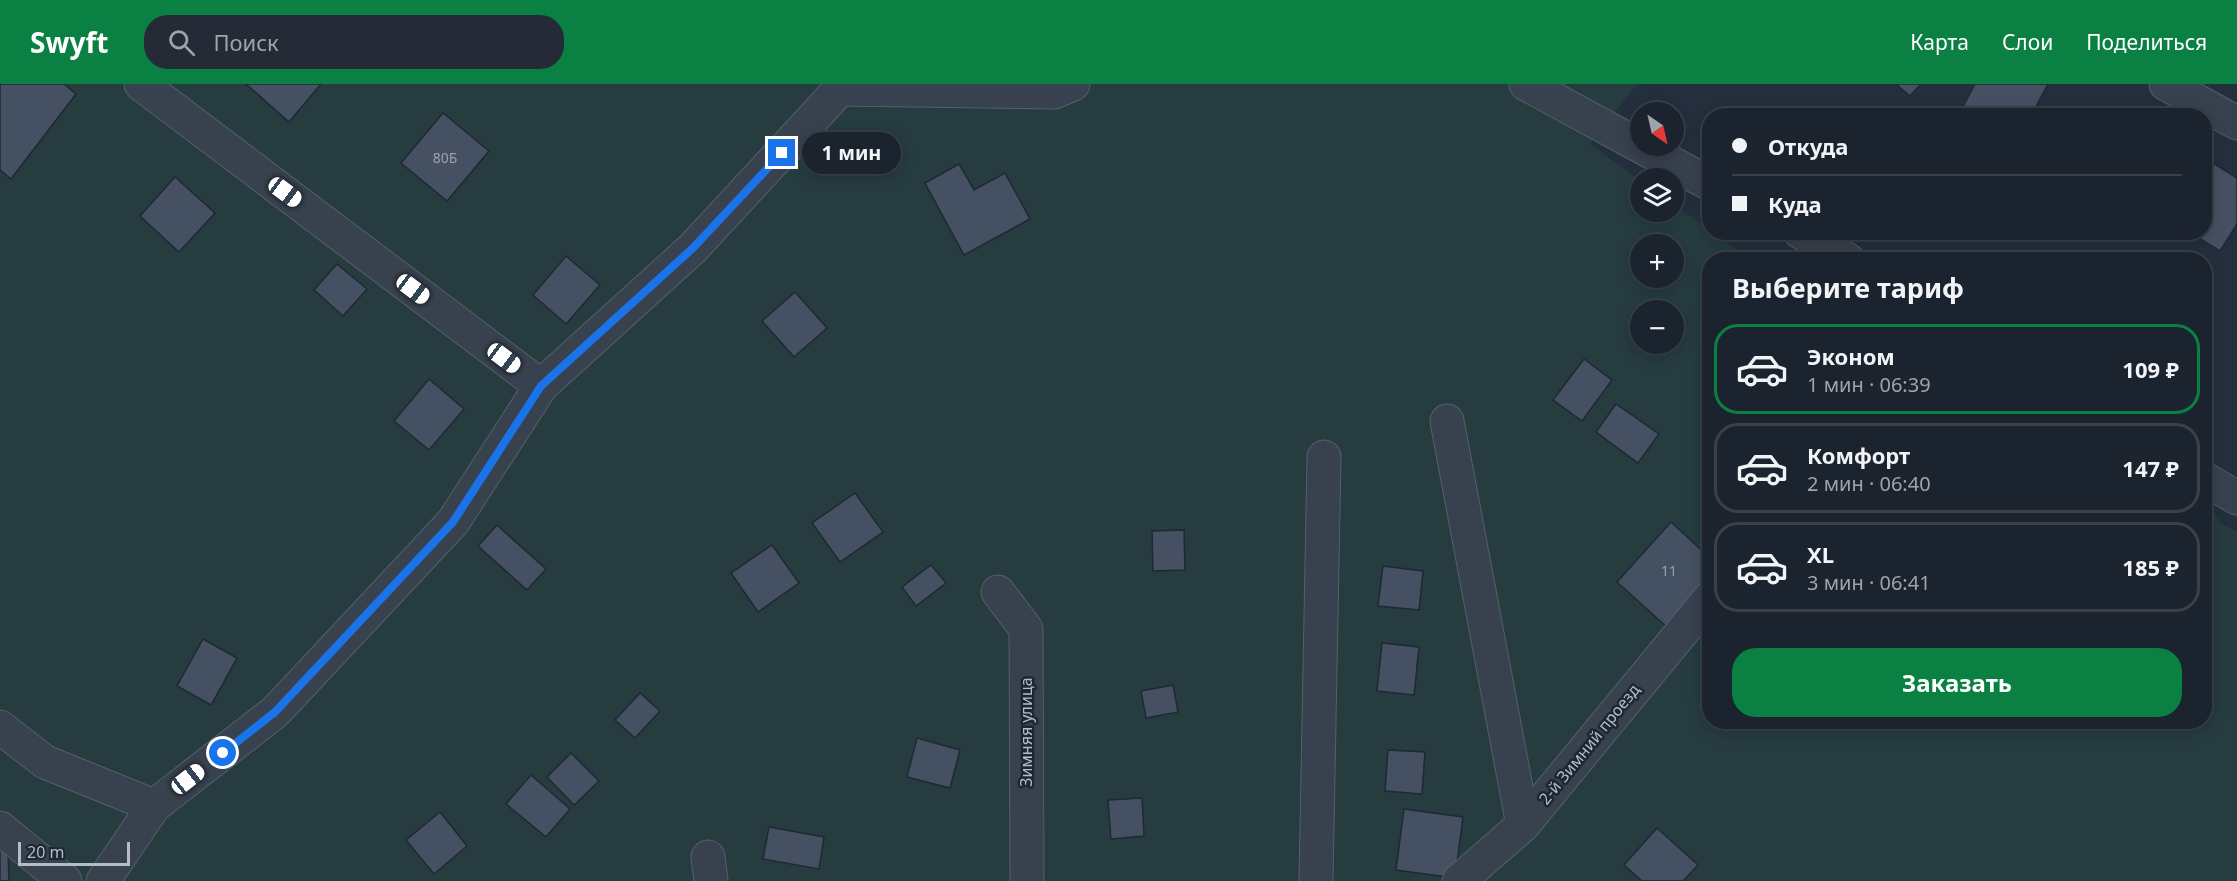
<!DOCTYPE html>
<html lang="ru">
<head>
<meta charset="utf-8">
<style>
	body { margin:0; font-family:"Noto Sans",sans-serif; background:#242b36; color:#f1f3f6; height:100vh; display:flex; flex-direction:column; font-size:22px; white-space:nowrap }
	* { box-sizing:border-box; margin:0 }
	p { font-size:20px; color:#a0a4aa }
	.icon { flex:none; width:33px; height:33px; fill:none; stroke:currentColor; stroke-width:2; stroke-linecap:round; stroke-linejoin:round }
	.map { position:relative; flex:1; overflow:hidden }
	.details { position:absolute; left:1702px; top:168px; width:510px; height:477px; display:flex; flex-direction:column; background:#1b232e; border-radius:24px; box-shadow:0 3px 15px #0003,0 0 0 2px #39404a }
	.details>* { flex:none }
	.banner { position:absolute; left:1702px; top:24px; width:510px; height:132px; border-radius:24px; box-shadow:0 3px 15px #0003,0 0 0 2px #39404a; display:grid; align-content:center; height:132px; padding:0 30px; background:#1b232e }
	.needle { width:39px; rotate:146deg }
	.tools { position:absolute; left:1630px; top:18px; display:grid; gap:12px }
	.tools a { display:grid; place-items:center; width:54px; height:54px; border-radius:50%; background:#1b232e; box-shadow:0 3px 15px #0003,0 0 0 2px #39404a; font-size:30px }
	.scale { position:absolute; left:18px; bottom:15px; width:112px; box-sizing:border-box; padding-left:6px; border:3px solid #b4bcc9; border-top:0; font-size:16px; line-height:21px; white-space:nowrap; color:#b4bcc9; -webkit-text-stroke:4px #1d2633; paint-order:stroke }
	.end { position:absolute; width:27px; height:27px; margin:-14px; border:8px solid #1a73e8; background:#fff; box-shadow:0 0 0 3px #fff }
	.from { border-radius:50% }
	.bubble { position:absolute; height:42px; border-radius:21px; background:#1b232e; box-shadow:0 3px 15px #0003,0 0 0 2px #39404a; font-size:20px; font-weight:700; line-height:42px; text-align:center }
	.car { position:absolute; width:18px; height:36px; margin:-18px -9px; border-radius:8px; box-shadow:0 0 4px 2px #0007; background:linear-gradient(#fff 24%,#345 0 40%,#fff 0 76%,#345 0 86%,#fff 0) }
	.banner b { display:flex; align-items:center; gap:21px; height:57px; font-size:22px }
	.banner b+b { border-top:2px solid #39404a }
	.banner i { width:15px; height:15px; background:#f1f3f6 }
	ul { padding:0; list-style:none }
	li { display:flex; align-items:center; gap:18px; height:90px; margin:0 12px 9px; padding:0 18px; border:3px solid #39404a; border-radius:24px }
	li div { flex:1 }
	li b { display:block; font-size:22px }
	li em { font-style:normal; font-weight:700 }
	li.on { border-color:#0b8043 }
	li>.icon { width:54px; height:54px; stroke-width:1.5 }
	h2 { padding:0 30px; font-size:27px; line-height:72px }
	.button { display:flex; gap:12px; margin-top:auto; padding:12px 30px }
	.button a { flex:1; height:69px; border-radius:24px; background:#0b8043; color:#fff; font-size:24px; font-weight:700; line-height:69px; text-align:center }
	header { display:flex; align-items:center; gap:36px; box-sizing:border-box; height:84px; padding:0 30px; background:#0b8043; color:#fff }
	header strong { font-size:28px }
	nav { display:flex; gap:33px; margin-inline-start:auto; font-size:21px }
	.search { width:420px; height:54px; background:#242b36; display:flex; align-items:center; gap:15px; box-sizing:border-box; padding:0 21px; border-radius:24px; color:#a0a4aa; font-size:22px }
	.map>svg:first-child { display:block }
</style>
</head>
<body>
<header>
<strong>Swyft</strong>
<div class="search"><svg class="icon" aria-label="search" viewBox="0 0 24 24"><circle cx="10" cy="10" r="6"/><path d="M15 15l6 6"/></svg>Поиск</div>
<nav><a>Карта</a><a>Слои</a><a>Поделиться</a></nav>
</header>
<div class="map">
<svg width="2237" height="797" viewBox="0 0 2237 797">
	<rect width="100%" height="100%" fill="#242f3e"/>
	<path fill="#263c3f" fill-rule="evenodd" d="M0,0H1637L1590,60L1641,97V128H1674V120L1710,146V148L1713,149L1751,175L1710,176V638H2205V413L2221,440L2237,447V797H0ZM1641,160H1674V194H1641ZM1641,226H1674V260H1641Z"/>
	<g fill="#455162" stroke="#1f2835" stroke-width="1.5">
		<polygon points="0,0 64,0 76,10 11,95 0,86"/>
		<polygon points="246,0 321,0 289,38"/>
		<polygon points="1896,0 1921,0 1910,12"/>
		<polygon points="1975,0 2048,0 2031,32 1961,32 1959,30"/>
		<polygon points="443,29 489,67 447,117 401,79"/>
		<polygon points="2205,74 2237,94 2237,140 2220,167 2189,148 2205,148"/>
		<polygon points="959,80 974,106 1005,89 1030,135 964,171 925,99"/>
		<polygon points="175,93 215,129 179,168 140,132"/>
		<polygon points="566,172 600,201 566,240 533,211"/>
		<polygon points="337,180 367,205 343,232 314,206"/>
		<polygon points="795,208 827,244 794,273 762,237"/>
		<polygon points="1584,275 1612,296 1582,337 1553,316"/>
		<polygon points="429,295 464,325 429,366 394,337"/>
		<polygon points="1616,320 1659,350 1638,379 1596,348"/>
		<polygon points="855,409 883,448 840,478 812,439"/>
		<polygon points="1671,438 1710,474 1710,498 1668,544 1617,498"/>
		<polygon points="497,441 546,485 527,506 478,462"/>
		<polygon points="1184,446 1185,486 1153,487 1152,447"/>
		<polygon points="772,461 799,499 758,528 731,489"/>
		<polygon points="931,481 946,499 916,522 902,503"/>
		<polygon points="1383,482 1423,487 1419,526 1378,522"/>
		<polygon points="203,555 237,574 211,621 177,602"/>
		<polygon points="1382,559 1419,563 1414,611 1377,607"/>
		<polygon points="1173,601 1178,628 1146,634 1141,607"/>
		<polygon points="640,609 660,627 635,654 615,636"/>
		<polygon points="917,654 960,666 950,704 907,693"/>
		<polygon points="1388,666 1425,668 1422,710 1385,707"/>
		<polygon points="571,669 599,697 574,721 547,693"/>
		<polygon points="531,691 570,725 546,753 506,720"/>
		<polygon points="1142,714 1144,752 1111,755 1108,716"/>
		<polygon points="1404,725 1463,733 1455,794 1396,786"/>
		<polygon points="440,728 467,762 434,790 406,756"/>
		<polygon points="769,743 824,753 819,785 763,775"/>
		<polygon points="1657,744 1698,781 1683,797 1642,797 1624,781"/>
		<polygon points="0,766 8,766 9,797 0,797"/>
	</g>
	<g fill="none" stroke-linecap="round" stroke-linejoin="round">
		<g stroke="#565f6c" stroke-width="35">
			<g id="minor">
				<polyline points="141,0 541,302"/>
				<polyline points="1526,0 1710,100"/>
				<polyline points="2166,0 2237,39"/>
				<polyline points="1800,148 1848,176"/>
				<polyline points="1447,337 1523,741"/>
				<polyline points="2205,395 2237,414"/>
				<polyline points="998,508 1026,545 1027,797"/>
				<polyline points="0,643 45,678 154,722"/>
				<polyline points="0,744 65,797"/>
				<polyline points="708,773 711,797"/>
				<polyline points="103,797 154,722 275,628 453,438 541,302 693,164 840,5 1054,8 1073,0"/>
				<polyline points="1316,797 1324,373"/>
				<polyline points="1459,797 1523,741 1710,514"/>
			</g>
		</g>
		<use href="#minor" stroke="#38414e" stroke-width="33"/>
	</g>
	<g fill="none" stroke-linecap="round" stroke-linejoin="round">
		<polyline stroke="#1a73e8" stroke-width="8" points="223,669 275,628 453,438 541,302 693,164 782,69"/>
	</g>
	<g text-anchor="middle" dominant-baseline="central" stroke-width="5" stroke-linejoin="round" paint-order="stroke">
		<g font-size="14" fill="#98a1af">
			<text x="445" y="73">80Б</text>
			<text x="1669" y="486">11</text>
		</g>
		<g font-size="16" fill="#b4bcc9" stroke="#1d2633">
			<text transform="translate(1026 648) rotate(-90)">Зимняя улица</text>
			<text transform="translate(1589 660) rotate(-51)">2-й Зимний проезд</text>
		</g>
	</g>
</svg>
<div class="tools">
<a><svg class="needle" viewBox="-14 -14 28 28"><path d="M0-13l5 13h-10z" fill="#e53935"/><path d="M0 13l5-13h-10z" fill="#a0a4aa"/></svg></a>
<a><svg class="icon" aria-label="layers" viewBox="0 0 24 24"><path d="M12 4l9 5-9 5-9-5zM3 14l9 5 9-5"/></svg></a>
<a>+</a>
<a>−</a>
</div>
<div class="scale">20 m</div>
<i class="end from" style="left:223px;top:669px"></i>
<i class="end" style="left:782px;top:69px"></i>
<div class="bubble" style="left:802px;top:48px;width:99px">1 мин</div>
<i class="car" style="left:285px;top:108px;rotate:127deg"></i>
<i class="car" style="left:413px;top:205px;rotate:127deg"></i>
<i class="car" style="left:504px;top:274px;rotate:127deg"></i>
<i class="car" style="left:188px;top:695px;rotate:52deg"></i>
<div class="banner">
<b><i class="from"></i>Откуда</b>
<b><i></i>Куда</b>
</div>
<section class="details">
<h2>Выберите тариф</h2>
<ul>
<li class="on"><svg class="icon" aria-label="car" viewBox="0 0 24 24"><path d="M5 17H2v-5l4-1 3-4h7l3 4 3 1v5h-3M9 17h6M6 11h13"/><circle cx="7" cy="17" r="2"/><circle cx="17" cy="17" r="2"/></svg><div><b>Эконом</b><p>1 мин · 06:39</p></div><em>109 ₽</em></li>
<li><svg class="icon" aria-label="car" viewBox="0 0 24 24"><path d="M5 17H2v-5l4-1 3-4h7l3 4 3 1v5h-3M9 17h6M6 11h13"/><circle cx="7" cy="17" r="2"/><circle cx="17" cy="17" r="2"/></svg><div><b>Комфорт</b><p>2 мин · 06:40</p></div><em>147 ₽</em></li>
<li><svg class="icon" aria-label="car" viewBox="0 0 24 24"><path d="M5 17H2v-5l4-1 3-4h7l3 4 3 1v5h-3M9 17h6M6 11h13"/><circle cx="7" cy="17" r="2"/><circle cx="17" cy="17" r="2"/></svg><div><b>XL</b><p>3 мин · 06:41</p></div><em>185 ₽</em></li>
</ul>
<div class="button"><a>Заказать</a></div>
</section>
</div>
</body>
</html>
